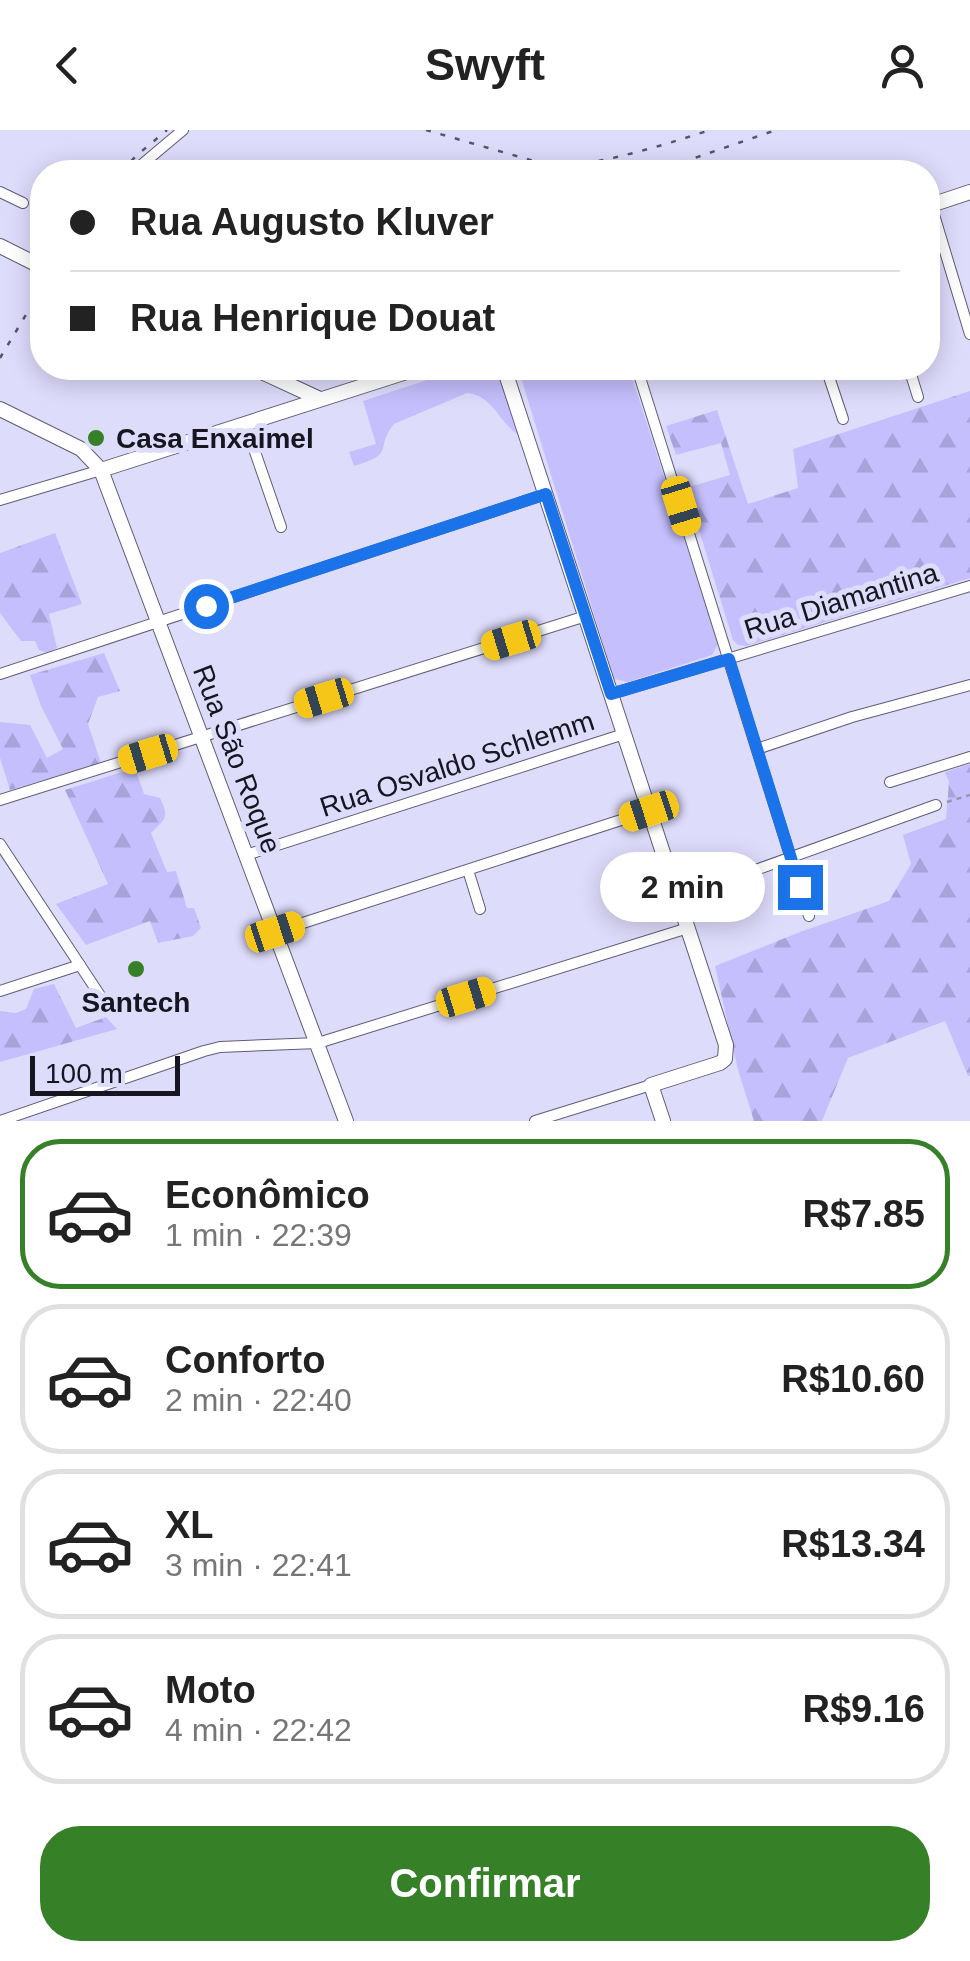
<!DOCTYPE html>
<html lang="pt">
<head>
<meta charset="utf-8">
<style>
	body { margin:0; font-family:Helvetica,sans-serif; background:#f6f6f6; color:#222; height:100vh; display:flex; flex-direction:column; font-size:38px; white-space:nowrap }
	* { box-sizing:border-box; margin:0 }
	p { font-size:32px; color:#767676 }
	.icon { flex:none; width:55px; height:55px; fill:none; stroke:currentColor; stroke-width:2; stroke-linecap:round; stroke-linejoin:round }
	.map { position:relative; height:991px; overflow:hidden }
	.sheet { display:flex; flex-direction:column; background:#fff; flex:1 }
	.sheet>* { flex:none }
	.hud { position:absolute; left:30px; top:30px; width:910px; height:220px; border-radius:40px; box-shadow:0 5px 25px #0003; display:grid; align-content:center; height:220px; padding:0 40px; background:#fff }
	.scale { position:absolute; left:30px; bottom:25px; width:150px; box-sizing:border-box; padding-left:10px; border:5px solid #161520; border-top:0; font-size:28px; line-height:35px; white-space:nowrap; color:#161520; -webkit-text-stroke:8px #dedcfb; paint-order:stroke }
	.end { position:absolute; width:45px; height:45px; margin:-22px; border:12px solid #1a73e8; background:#fff; box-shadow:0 0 0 5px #fff }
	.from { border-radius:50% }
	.bubble { position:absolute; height:70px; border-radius:35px; background:#fff; box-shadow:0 5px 25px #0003; font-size:32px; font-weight:700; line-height:70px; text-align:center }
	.car { position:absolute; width:30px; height:60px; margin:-30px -15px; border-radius:12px; box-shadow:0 0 8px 2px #0007; background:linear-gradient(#f5c518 24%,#345 0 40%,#f5c518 0 76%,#345 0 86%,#f5c518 0) }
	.hud b { display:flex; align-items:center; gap:35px; height:95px; font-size:38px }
	.hud b+b { border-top:2px solid #e0e0e0 }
	.hud i { width:25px; height:25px; background:#222 }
	ul { padding:18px 0 0; list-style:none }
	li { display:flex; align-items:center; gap:30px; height:150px; margin:0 20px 15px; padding:0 20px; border:5px solid #e0e0e0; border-radius:40px }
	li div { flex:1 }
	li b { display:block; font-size:38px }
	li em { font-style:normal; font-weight:700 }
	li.on { border-color:#368028 }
	li>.icon { width:90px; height:90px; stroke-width:1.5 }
	.action { display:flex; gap:20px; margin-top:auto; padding:20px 40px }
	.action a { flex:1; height:115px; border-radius:40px; background:#368028; color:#fff; font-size:40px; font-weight:700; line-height:115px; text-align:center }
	header { display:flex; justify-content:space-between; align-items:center; height:130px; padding:0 40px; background:#fff; font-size:45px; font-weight:700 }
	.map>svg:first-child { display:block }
</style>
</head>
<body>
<header><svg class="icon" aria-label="back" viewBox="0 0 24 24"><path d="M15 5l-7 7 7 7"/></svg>Swyft<svg class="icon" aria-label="person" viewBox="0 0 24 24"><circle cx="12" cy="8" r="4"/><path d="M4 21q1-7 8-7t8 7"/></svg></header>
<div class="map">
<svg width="970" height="991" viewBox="0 0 970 991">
	<defs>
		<pattern id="forest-firs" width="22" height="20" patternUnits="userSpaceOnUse" patternTransform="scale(2.5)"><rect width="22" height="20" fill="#c5bffd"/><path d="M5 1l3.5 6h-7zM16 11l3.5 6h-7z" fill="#a8a3d9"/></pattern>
	</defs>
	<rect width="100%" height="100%" fill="#dedcfb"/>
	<g fill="#c5bffd">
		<path d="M464,238H498L521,306C500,296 494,265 467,263L394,294C374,318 397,324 354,336L349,322L376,314L363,271Z"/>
		<polygon points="518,238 629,238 718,514 712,525 628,552 614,549"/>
	</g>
	<g fill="url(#forest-firs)">
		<polygon points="970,261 970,448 746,516 738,515 733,510 686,358 730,345 721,313 676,325 666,296 717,280 748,374 798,358 793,319"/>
		<polygon points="55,403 82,474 49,484 57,518 48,523 39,520 35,511 21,511 0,483 0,423"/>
		<polygon points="104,523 120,561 98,567 88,594 101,633 10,660 0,628 0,592 30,595 47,628 63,619 41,576 30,545"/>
		<polygon points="970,634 970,946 968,946 945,891 848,928 822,991 754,991 738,940 715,836 800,802 889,771 911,734 903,705 946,689 949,652 945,642"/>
		<path d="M135,638L144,664L160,668C170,688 165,689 151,703L167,742L176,741L187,778H194L201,798L193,806L158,813L150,791L86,815L56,774L108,754L65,660Z"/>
		<polygon points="54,854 76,898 106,887 117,899 0,932 0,881 16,883 26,879 34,859"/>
	</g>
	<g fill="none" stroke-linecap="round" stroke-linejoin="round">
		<g stroke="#5f5d77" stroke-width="8">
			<polyline id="lane" points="287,252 296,238"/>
		</g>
		<g stroke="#5f5d77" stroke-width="12">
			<g id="street">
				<polyline points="133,42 183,0"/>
				<polyline points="786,42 795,40 796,42"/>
				<polyline points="0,62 23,73"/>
				<polyline points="931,75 970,204"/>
				<polyline points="637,238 809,786"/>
				<polyline points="826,238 843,289"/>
				<polyline points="909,238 918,267"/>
				<polyline points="245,293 281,397"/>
				<polyline points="0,370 101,340"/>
				<polyline points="0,544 546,364"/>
				<polyline points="611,564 970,456"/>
				<polyline points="757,619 852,587 970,555"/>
				<polyline points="890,652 970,627"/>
				<polyline points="0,670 586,486"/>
				<polyline points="0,714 101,867"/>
				<polyline points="246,725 624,604"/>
				<polyline points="468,740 480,779"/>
				<polyline points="678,768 936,675"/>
				<polyline points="275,802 649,681"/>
				<polyline points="0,861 80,835"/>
				<polyline points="0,991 204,921 220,917 318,913 688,798"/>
				<polyline points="535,991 651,955"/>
			</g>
		</g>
		<g stroke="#5f5d77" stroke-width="16">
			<g id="secondary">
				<polyline points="928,76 970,62"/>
				<polyline points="0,116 42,137"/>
				<polyline points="253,238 320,269"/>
				<polyline points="504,238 726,915 725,929 720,933 651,955 663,991"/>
				<polyline points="0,279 81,319 101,340 346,991"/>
				<polyline points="101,340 419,238"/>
			</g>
		</g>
		<polyline stroke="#9896ae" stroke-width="2.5" stroke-dasharray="5 5" stroke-linecap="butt" points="947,672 970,665"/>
		<use href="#lane" stroke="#fff" stroke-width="5"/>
		<use href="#street" stroke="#fff" stroke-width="10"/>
		<use href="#secondary" stroke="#fff" stroke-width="14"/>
		<g stroke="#575567" stroke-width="2.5" stroke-dasharray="5 10" stroke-linecap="butt">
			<polyline points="426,0 565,40"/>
			<path d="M554,38C608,32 658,17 710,0"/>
			<polyline points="121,42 136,26 167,0"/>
			<polyline points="638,42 657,41 776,0"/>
			<polyline points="0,228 42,158"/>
		</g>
	</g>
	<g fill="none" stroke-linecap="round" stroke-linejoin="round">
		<polyline stroke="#1a73e8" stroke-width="12" points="206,476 546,364 611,564 729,529 800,757"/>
	</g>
	<g fill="#368028" stroke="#dedcfb" stroke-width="4">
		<circle cx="96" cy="308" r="10"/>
		<circle cx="136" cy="839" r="10"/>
	</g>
	<g text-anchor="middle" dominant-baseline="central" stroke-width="10" stroke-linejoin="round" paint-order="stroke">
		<g font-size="28" font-weight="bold" fill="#161520" stroke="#dedcfb" text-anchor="start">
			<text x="116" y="308">Casa Enxaimel</text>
			<text x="136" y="872" text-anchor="middle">Santech</text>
		</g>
		<g font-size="28" fill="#161520" stroke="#dedcfb">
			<text transform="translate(841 471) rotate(-17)">Rua Diamantina</text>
			<text transform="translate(237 629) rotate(69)">Rua São Roque</text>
			<text transform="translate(457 634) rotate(-18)">Rua Osvaldo Schlemm</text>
		</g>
	</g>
</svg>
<div class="scale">100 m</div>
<i class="end from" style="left:206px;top:476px"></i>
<i class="end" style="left:800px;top:757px"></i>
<div class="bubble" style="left:600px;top:722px;width:165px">2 min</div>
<i class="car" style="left:681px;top:376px;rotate:163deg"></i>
<i class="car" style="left:511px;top:510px;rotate:253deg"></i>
<i class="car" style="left:324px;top:568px;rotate:253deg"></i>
<i class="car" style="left:148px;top:624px;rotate:253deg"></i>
<i class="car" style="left:649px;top:681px;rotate:252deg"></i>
<i class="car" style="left:275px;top:802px;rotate:72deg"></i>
<i class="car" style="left:466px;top:867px;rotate:73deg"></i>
<div class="hud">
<b><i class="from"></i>Rua Augusto Kluver</b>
<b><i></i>Rua Henrique Douat</b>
</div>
</div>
<section class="sheet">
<ul>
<li class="on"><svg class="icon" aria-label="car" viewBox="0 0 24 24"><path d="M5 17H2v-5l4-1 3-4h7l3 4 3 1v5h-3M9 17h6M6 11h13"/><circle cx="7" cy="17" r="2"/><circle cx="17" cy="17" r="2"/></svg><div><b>Econômico</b><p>1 min · 22:39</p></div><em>R$7.85</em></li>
<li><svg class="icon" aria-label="car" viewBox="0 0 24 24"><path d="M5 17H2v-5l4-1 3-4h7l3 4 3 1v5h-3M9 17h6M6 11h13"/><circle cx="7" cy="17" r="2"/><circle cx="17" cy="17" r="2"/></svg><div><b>Conforto</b><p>2 min · 22:40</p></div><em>R$10.60</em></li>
<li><svg class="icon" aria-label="car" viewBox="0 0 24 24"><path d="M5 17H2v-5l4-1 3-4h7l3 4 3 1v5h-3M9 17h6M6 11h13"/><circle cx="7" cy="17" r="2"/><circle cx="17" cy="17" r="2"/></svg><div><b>XL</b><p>3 min · 22:41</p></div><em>R$13.34</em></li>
<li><svg class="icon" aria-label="car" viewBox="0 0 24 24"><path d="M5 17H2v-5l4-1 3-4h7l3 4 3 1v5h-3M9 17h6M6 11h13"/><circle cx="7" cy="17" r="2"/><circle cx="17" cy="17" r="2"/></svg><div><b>Moto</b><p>4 min · 22:42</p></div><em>R$9.16</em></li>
</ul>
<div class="action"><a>Confirmar</a></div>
</section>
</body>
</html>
